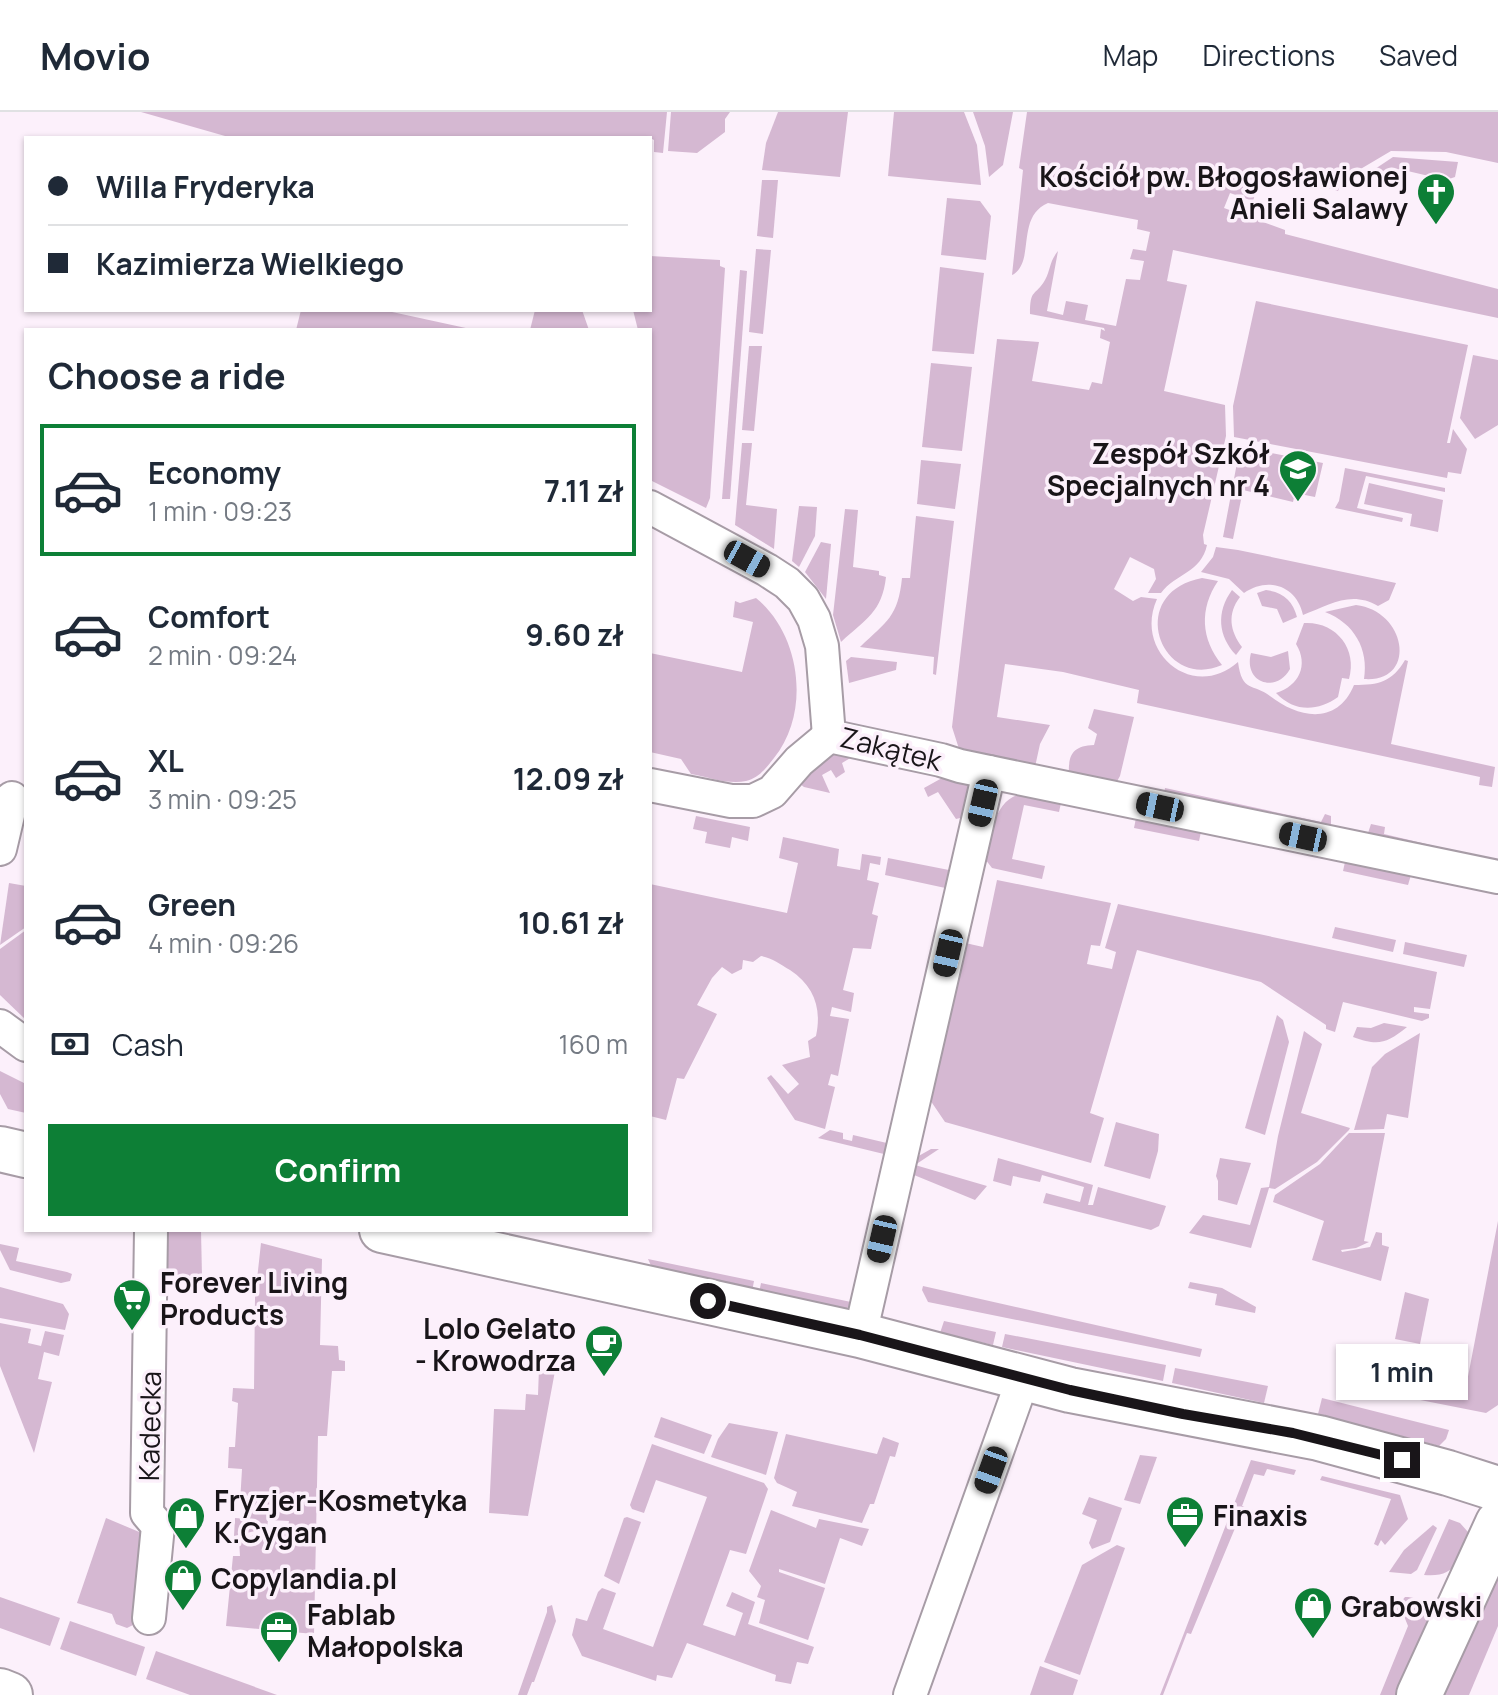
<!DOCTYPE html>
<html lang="en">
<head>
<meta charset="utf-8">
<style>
	body { margin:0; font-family:Manrope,sans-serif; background:#f6f6f7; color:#1f2937; height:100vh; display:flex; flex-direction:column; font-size:30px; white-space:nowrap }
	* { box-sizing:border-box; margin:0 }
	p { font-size:26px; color:#747a83 }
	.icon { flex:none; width:44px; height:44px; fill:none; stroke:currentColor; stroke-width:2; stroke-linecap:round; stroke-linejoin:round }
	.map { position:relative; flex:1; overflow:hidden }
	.details { position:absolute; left:24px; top:216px; width:628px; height:904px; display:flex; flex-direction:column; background:#fff; border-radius:0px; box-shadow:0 2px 6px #0004 }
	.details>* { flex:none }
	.hud { position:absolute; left:24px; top:24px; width:628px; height:176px; border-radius:0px; box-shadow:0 2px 6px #0004; display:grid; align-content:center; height:176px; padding:0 24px; background:#fff }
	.end { position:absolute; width:36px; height:36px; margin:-18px; border:10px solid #191519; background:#fff; box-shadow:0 0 0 4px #fff }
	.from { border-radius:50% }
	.bubble { position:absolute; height:56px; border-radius:0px; background:#fff; box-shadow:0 2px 6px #0004; font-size:26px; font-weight:700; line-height:56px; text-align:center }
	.car { position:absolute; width:24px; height:48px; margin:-24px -12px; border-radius:10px; box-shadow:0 0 6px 2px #0007; background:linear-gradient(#222 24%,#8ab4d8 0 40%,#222 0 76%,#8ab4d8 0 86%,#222 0) }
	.hud b { display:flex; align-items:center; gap:28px; height:76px; font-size:30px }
	.hud b+b { border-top:2px solid #e0e1e3 }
	.hud i { width:20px; height:20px; background:#1f2937 }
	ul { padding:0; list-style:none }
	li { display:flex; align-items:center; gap:24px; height:132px; margin:0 16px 12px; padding:0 8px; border:4px solid transparent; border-radius:0px }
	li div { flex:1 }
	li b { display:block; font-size:30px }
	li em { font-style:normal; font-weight:700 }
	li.selected { border-color:#0d7f36 }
	li>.icon { width:72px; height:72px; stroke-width:1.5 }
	h2 { padding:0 24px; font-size:36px; line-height:96px }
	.pay { display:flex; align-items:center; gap:20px; height:88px; padding:0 24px; font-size:30px }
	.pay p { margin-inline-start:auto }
	.button { display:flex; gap:16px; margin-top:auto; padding:16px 24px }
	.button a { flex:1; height:92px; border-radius:0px; background:#0d7f36; color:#fff; font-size:32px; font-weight:700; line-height:92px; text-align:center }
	header { display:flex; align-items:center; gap:48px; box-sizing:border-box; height:112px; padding:0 40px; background:#fff; border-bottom:2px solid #e0e1e3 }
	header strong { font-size:38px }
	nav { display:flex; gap:44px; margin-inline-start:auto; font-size:28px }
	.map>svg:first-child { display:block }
</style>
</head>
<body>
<header>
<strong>Movio</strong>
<nav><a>Map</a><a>Directions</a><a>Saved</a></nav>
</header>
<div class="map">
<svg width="1498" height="1583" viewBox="0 0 1498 1583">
	<rect width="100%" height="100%" fill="#fcf0fb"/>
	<g fill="#d5b8d2">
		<polygon points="141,0 667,0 663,41 654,40 654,28 650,26 232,26"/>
		<polygon points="671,0 730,0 725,7 725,20 697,41 668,39"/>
		<polygon points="778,0 848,0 840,65 762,58 766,31"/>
		<polygon points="894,0 964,0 977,33 981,73 888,64"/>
		<polygon points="973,0 1013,0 1003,53 989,65 985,34"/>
		<path d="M1027,0H1498V51L1446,40L1391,39L1342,68L1338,79L1277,60L1261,63L1253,89L1230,81L1224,96L1285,118V122L1498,177V206L1173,138L1167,169L1187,173L1164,279L1225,293L1226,324L1203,423L1204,432L1207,433C1201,461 1176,461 1161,481H1148L1156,467L1154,457L1130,445L1114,477L1133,489L1141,485L1157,487C1133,540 1193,590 1238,550C1242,581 1253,571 1270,584C1298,606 1337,614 1354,573C1379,573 1392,570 1405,548L1408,549L1391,632L1495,655L1492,675L1479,673L1480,665L1137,591L1139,578L1063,560L1005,552L997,605L1050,613L1040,632L1035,655L960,640L952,615L997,227L1039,230L1032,269L1089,278L1092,270L1102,272L1110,230L1100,226L1101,217L1105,219L1104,216L1030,202C1030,176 1035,185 1045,168C1051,157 1049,150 1058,139L1047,199L1063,203L1066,189L1088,193L1085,208L1116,214L1126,167L1140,168L1144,149L1130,147L1133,137L1146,139L1150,120L1137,117L1138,108L1048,91C1015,105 1036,151 1012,163L1023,58L1019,56Z"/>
		<polygon points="1393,45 1458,50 1455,65 1446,68 1399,57 1386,64 1369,61"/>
		<polygon points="762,68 778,68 773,126 757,124"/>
		<polygon points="947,86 980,89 991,104 986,148 941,143"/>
		<polygon points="756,137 771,138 763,222 749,220"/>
		<polygon points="650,144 720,148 720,154 725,156 710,386 706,396 650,368 650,218 638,218 633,198 650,198"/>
		<polygon points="940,155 984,161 974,242 932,239"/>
		<polygon points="740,158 747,159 730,387 722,387"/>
		<polygon points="1256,189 1468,233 1447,331 1450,331 1453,317 1467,337 1461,362 1448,360 1447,366 1234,325 1233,294"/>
		<polygon points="301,198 383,198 475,218 296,218"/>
		<polygon points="535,198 582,198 589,218 530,218"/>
		<polygon points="749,234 762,234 754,319 742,318"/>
		<polygon points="1473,243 1498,248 1498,313 1475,327 1460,306"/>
		<polygon points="931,251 972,255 962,339 922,335"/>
		<polygon points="742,331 752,331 746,393 777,397 774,437 735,413"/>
		<polygon points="1240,335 1323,351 1315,385 1295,381 1293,390 1243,378 1233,427 1223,425"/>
		<polygon points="921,348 961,352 955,397 917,392"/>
		<polygon points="1345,356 1445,376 1445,380 1366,364 1357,396 1403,406 1402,410 1335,396 1339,389"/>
		<polygon points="1369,371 1443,388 1438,420 1410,414 1412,402 1364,392"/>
		<polygon points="799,394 817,395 815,424 799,455 792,449"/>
		<path d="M845,397L858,398L853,455L879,459V463L886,465C882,500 866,507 841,530L833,503Z"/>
		<path d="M916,404L954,409L936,563L933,562L934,545L860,535C887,509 898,505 902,466H910Z"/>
		<polygon points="821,430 831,432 826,487 805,460"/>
		<path d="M1216,435L1238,438L1396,471L1389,488L1378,494C1351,478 1329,493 1303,503C1297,474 1268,464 1244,481L1229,467L1201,460L1213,445Z"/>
		<path d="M1202,466L1218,469C1199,497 1201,527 1222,553C1161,580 1124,481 1202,466Z"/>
		<path d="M1232,478L1240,485C1227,502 1230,519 1242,535L1236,543C1218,524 1216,500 1232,478Z"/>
		<path d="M1266,478C1283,480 1293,489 1297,505L1283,511L1277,497L1262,494L1257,481Z"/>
		<path d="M756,486C801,523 811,600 774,646C766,656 759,666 746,669C729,673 708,665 691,662L681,647L650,640V541L742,560L753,510L733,505L735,489L740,491Z"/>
		<path d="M1356,493C1407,499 1418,571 1364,567C1369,537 1354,511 1325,500Z"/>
		<path d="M1304,511C1335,509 1358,536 1349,567L1342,566L1338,585C1317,600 1294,600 1276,581C1299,574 1309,553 1296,532Z"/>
		<path d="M1288,539L1290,557C1276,582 1243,571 1251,541L1271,545Z"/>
		<polygon points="851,545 897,550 896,558 849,571 846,549"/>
		<path d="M1094,597L1134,605L1120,664L1116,671L1069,669C1068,646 1069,634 1094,633L1097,622L1088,616Z"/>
		<polygon points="843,641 857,642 842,651 845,660 836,666 831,658 822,663 830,681 804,675 795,668 826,645"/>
		<path d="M951,661C972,674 974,677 973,703L956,707L938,680L928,685L924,676Z"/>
		<polygon points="1165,676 1321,710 1325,702 1331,704 1331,713 1368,721 1371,712 1385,715 1384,722 1439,735 1437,744 1163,688"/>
		<path d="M1017,683L1061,691L1059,700L1024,693L1012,747L1045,754L1042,767L992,756L985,747C991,725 993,692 1017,683Z"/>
		<polygon points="696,704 750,715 748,729 732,725 730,736 705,731 707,720 693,717"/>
		<polygon points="1136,706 1201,720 1199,729 1134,716"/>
		<path d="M783,725L839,737L837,754L860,758L862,742L881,745L880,753L870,751L867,768L879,771L872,802L878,804L871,837L853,836L843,878L854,881L851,900L832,895L830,904L849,907L838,964L831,962L828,973L835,975L825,1017L795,1008L767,966L771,963L788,982L799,972L782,953L810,945L808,929L816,924C822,896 814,874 790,858C780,852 772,846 761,844L753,850L743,848L742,857L732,862L722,855L712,866L697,893L717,902L684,967L677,966L666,1008L650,1004V772L787,801L798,751L779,746Z"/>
		<polygon points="888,746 954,759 950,777 885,763"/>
		<polygon points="1345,750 1411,763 1408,773 1343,759"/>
		<polygon points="997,768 1111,791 1100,834 1091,833 1087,852 1112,857 1116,840 1105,836 1118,792 1437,860 1430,897 1414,895 1414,900 1429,902 1429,906 1422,909 1343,890 1335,920 1326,917 1326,913 1261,870 1137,838 1090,1001 1104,1006 1091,1051 945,1010 926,982 961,830 983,835"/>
		<polygon points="9,771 26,774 26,815 0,833"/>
		<polygon points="1335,815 1396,828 1393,840 1332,826"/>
		<polygon points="26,818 26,908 0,883 0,837"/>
		<polygon points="1405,830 1467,843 1464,855 1403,842"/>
		<polygon points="1277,903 1283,908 1289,930 1265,1023 1245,1016"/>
		<path d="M1384,911L1407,915C1386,932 1378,934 1353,925L1357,915L1371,916Z"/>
		<polygon points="1304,919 1322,932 1301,1001 1350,1016 1349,1018 1317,1050 1275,1077 1269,1076 1251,1136 1189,1121 1203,1103 1250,1113 1261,1076 1269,1075 1278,1024"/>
		<polygon points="1420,921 1408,1006 1387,1002 1384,1017 1354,1018 1372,955 1385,942"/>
		<polygon points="0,959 26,972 26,1001 8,997 0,982"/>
		<polygon points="1116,1010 1159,1022 1158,1039 1150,1067 1104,1054"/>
		<polygon points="830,1018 843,1021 843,1027 852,1029 853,1023 891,1032 888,1043 818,1026"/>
		<polygon points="1349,1021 1385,1021 1364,1129 1369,1130 1356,1136 1341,1138 1342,1140 1370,1135 1376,1120 1382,1121 1382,1133 1389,1135 1381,1169 1312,1148 1324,1109 1273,1090 1275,1083 1320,1052"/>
		<polygon points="931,1037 939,1037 915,1053 987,1074 975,1088 914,1063 911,1059 915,1046"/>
		<polygon points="998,1046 1093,1073 1088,1093 1093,1093 1098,1075 1166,1094 1159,1114 1151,1118 1043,1091 1046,1081 1080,1090 1084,1075 1042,1063 1040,1070 1013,1064 1011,1074 993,1069"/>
		<polygon points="1220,1046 1251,1051 1237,1093 1218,1088 1218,1069 1216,1064"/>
		<polygon points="1498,1109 1498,1293 1486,1301 1410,1286 1413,1270 1465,1280"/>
		<polygon points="159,1118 201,1118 202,1164 159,1164"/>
		<polygon points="261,1131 322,1147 320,1233 338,1234 339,1248 345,1249 345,1259 332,1259 327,1324 318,1324 314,1522 226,1514 233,1444 240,1444 239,1428 267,1419 287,1420 289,1409 268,1408 267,1416 234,1424 235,1406 249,1407 250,1392 240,1391 242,1357 228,1356 229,1335 235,1335 238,1291 232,1289 233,1276 254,1277 255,1186"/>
		<polygon points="0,1132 19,1136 16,1149 67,1160 72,1162 70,1169 61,1171 10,1158 0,1138"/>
		<polygon points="648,1147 754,1169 752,1180 653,1158"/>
		<polygon points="1190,1170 1222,1176 1256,1195 1255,1201 1215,1193 1217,1182 1188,1176"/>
		<polygon points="761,1171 851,1190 845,1200 759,1181"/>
		<polygon points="923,1174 1202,1237 1200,1245 928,1190 922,1178"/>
		<polygon points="0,1175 63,1192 69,1202 65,1218 0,1206"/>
		<polygon points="1405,1180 1429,1187 1420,1232 1395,1227"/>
		<polygon points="944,1209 996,1220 993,1233 940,1221"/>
		<polygon points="0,1211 31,1217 28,1231 41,1234 45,1219 64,1223 59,1244 44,1240 38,1267 52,1270 34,1341 0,1254"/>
		<polygon points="1005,1222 1166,1253 1163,1269 1002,1235"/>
		<polygon points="539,1256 555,1259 528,1404 489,1401 494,1297 525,1298 526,1282 538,1283"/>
		<polygon points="1175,1256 1268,1274 1264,1291 1172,1271"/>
		<polygon points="1322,1286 1449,1318 1446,1327 1439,1334 1318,1302"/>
		<polygon points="661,1305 712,1323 704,1342 654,1325"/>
		<polygon points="729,1311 778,1320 766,1363 711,1345 718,1327"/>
		<polygon points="786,1322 877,1342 883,1325 899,1331 895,1345 890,1344 874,1392 870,1392 862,1411 792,1394 797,1380 777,1371 774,1366"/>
		<polygon points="652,1332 764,1371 768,1377 746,1442 730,1438 703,1513 735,1524 743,1501 726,1494 732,1480 755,1490 748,1512 814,1535 808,1552 797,1550 791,1572 775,1569 776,1563 687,1531 672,1566 657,1563 656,1569 582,1544 572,1523 576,1506 587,1509 598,1480 602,1476 616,1481 603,1517 653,1535 707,1385 656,1368 644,1401 632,1397 630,1393"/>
		<polygon points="1140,1343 1157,1345 1140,1392 1124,1388"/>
		<polygon points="1251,1348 1296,1358 1294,1363 1267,1357 1264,1364 1254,1362 1242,1394 1263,1402 1258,1417 1238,1409 1191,1522 1187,1521 1163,1583 1160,1583"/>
		<polygon points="1322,1364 1400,1383 1408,1407 1385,1433 1381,1428 1378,1434 1374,1432 1391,1387 1320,1368"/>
		<polygon points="1089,1385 1122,1396 1110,1430 1092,1437 1089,1431 1097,1408 1082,1402"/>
		<polygon points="771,1398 816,1416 819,1407 869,1417 862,1434 840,1426 825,1472 779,1457 779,1460 825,1476 808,1528 759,1511 765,1488 757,1485 761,1474 749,1459"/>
		<polygon points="627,1405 641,1410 619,1472 604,1464 624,1406"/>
		<polygon points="106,1406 144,1422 135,1512 127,1516 116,1512 112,1502 77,1491"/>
		<path d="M1449,1407L1460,1411L1468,1420C1458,1446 1458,1466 1424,1463Z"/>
		<polygon points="1433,1413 1437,1416 1417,1458 1411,1462 1389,1460 1404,1438"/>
		<polygon points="1117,1433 1125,1436 1080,1563 1044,1550 1082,1453"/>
		<polygon points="1498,1460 1498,1514 1469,1583 1442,1583"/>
		<polygon points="0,1485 60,1506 50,1534 0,1516"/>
		<path d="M1405,1485C1422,1485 1431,1495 1428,1511L1396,1583H1380L1408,1514L1404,1504L1387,1507Z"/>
		<polygon points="552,1493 556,1509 534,1570 532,1570 527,1583 518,1583 547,1500 547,1495"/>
		<polygon points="70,1509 145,1535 136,1564 60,1537"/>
		<polygon points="156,1539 277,1583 190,1583 146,1567"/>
		<polygon points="1040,1554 1078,1568 1073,1583 1030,1583"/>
	</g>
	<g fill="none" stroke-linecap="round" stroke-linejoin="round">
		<g stroke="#a79ca6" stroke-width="36">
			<g id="street">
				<polyline points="650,395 767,458 787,471 803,487 814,507 822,534 829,624"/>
				<polyline points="829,624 941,648 960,654 1498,765"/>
				<polyline points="650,673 731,689 753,689 772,680 799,649 829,624"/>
				<polyline points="0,737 12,686"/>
				<polyline points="0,914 26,933"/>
				<polyline points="860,1223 989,660"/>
				<polyline points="149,1506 158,1414 147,1401 151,1118"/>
				<polyline points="910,1583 1024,1264"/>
			</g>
		</g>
		<g stroke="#a79ca6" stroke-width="48">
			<g id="secondary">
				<polyline points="0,1037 26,1043"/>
				<polyline points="382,1118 860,1223 1070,1278 1319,1326 1448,1361 1498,1377"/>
				<polyline points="0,1579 10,1583"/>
				<polyline points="1419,1583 1498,1411"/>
			</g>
		</g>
		<use href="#street" stroke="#fff" stroke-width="32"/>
		<use href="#secondary" stroke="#fff" stroke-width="44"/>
	</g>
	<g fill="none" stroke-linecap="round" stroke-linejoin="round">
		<polyline stroke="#191519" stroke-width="10" points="708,1189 860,1223 1070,1278 1183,1302 1293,1321 1402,1348"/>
	</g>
	<defs>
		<g id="church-pin" transform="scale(2)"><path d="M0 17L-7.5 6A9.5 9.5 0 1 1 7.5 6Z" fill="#0d7f36" stroke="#fcf0fb"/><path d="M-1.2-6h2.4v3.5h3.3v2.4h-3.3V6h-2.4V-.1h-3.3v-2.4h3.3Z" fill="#fff"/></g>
		<g id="school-pin" transform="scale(2)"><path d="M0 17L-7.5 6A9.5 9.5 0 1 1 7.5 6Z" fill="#0d7f36" stroke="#fcf0fb"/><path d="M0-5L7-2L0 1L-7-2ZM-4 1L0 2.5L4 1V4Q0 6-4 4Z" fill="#fff"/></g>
		<g id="supermarket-pin" transform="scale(2)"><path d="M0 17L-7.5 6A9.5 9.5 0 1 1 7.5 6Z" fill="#0d7f36" stroke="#fcf0fb"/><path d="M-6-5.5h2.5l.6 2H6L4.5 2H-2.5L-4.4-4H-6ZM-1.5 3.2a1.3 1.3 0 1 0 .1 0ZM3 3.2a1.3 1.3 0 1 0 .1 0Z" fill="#fff"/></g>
		<g id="cafe-pin" transform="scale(2)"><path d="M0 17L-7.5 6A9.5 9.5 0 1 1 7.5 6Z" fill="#0d7f36" stroke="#fcf0fb"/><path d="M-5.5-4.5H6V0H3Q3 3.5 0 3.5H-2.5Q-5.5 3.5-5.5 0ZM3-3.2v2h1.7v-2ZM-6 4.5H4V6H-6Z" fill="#fff"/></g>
		<g id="office-pin" transform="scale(2)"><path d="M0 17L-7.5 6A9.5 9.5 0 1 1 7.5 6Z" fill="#0d7f36" stroke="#fcf0fb"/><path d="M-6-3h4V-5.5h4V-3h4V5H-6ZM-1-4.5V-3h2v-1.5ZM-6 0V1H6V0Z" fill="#fff"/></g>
		<g id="shop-pin" transform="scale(2)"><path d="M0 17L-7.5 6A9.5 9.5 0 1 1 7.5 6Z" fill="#0d7f36" stroke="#fcf0fb"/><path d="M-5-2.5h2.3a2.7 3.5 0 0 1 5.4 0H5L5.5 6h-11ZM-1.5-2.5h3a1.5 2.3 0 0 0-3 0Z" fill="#fff"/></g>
	</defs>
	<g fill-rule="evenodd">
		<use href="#church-pin" x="1436" y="80"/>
		<use href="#school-pin" x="1298" y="357"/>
		<use href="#supermarket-pin" x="132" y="1186"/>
		<use href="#cafe-pin" x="604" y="1232"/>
		<use href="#office-pin" x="1185" y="1403"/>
		<use href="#shop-pin" x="186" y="1404"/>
		<use href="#shop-pin" x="183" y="1466"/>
		<use href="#shop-pin" x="1313" y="1494"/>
		<use href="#office-pin" x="279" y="1518"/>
	</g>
	<g text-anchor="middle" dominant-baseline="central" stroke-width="7" stroke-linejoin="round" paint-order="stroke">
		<g font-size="28" font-weight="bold" fill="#191519" stroke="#fcf0fb" text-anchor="start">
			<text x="1408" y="64" text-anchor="end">Kościół pw. Błogosławionej<tspan x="1408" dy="32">Anieli Salawy</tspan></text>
			<text x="1270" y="341" text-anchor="end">Zespół Szkół<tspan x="1270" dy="32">Specjalnych nr 4</tspan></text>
			<text x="160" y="1170">Forever Living<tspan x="160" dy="32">Products</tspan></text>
			<text x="576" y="1216" text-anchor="end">Lolo Gelato<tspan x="576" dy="32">- Krowodrza</tspan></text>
			<text x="214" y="1388">Fryzjer-Kosmetyka<tspan x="214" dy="32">K.Cygan</tspan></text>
			<text x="1213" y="1403">Finaxis</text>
			<text x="211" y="1466">Copylandia.pl</text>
			<text x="1341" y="1494">Grabowski</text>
			<text x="307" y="1502">Fablab<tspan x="307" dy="32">Małopolska</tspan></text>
		</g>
		<g font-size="28" fill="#191519" stroke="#fcf0fb">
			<text transform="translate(891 636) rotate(14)">Zakątek</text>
			<text transform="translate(149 1314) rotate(-89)">Kadecka</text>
		</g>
	</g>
</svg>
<i class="end from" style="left:708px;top:1189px"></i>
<i class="end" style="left:1402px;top:1348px"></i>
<div class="bubble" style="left:1336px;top:1232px;width:132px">1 min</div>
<i class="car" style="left:747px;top:447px;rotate:119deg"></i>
<i class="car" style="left:983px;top:691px;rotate:193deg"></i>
<i class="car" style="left:1160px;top:695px;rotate:282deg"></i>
<i class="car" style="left:1303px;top:725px;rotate:282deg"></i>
<i class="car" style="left:948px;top:841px;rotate:193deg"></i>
<i class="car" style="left:882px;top:1127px;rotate:193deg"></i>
<i class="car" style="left:991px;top:1358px;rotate:200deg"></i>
<div class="hud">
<b><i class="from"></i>Willa Fryderyka</b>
<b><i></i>Kazimierza Wielkiego</b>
</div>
<section class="details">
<h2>Choose a ride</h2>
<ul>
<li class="selected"><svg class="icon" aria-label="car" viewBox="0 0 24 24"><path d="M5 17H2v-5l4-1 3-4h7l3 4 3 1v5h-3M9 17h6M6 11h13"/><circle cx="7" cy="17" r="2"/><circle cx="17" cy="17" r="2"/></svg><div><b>Economy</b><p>1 min · 09:23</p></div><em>7.11 zł</em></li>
<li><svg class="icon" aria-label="car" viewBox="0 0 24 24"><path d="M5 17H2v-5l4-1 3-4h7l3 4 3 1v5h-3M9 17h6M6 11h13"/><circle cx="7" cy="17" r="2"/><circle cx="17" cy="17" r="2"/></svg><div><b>Comfort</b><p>2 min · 09:24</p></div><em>9.60 zł</em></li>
<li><svg class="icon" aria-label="car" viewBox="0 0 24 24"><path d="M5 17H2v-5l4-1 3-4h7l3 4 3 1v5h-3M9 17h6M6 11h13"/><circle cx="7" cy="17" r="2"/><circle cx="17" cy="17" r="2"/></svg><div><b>XL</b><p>3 min · 09:25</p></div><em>12.09 zł</em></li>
<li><svg class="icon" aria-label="car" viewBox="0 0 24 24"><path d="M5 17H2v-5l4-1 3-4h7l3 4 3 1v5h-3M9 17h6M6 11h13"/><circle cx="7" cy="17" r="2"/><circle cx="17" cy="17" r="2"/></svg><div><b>Green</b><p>4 min · 09:26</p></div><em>10.61 zł</em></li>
</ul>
<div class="pay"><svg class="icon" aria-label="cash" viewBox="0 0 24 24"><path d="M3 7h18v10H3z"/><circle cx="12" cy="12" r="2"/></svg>Cash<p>160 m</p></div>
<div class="button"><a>Confirm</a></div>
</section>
</div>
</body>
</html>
